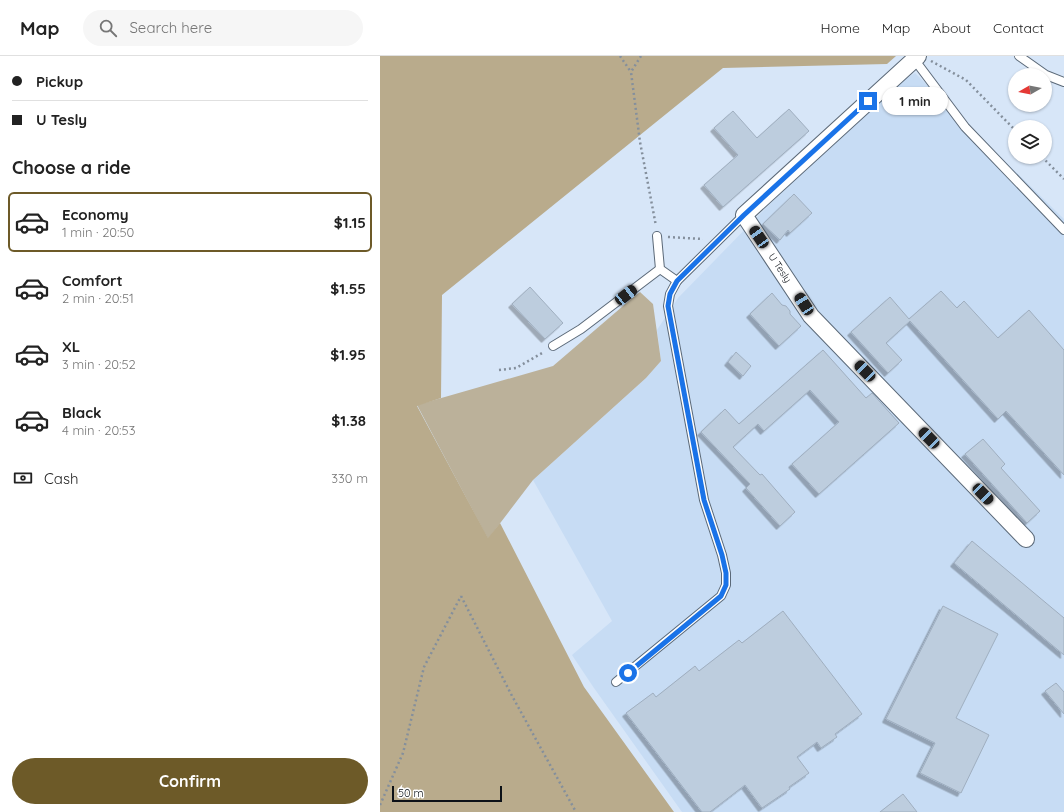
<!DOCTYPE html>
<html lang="en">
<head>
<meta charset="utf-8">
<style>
	body { margin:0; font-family:Quicksand,sans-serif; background:#f6f6f6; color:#222; height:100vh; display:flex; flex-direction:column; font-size:15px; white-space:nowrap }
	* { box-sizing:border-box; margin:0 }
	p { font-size:13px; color:#767676 }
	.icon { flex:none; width:22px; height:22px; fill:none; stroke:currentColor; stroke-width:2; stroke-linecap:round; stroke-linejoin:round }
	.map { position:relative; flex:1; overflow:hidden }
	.sheet { display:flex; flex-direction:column; background:#fff; width:380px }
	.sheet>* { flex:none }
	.guide { display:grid; align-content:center; height:88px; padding:0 12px; background:#fff }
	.needle { width:26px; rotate:261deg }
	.fabs { position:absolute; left:628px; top:12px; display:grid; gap:8px }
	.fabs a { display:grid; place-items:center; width:44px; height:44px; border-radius:50%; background:#fff; box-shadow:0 1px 3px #0004; font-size:20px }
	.scale { position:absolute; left:12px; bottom:10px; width:110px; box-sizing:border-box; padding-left:4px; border:2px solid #0c1117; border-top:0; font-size:11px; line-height:14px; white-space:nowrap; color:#0c1117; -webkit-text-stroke:3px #fff; paint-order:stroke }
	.end { position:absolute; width:18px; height:18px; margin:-9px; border:5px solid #1a73e8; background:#fff; box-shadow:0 0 0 2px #fff }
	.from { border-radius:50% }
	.bubble { position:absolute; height:28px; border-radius:14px; background:#fff; box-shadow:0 1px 3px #0004; font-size:13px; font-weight:800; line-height:28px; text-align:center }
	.car { position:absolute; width:12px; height:24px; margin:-12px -6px; border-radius:5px; box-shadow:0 0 3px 1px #0007; background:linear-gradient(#222 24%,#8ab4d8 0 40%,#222 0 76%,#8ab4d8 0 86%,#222 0) }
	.guide b { display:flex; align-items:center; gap:14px; height:38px; font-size:15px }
	.guide b+b { border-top:1px solid #e0e0e0 }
	.guide i { width:10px; height:10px; background:#222 }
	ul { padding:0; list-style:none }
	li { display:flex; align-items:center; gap:12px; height:60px; margin:0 8px 6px; padding:0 4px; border:2px solid transparent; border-radius:6px }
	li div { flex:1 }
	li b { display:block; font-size:15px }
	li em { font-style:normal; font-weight:800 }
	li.active { border-color:#6d5a28 }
	li>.icon { width:36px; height:36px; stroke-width:1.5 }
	h2 { padding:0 12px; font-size:18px; line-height:48px }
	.pay { display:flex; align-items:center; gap:10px; height:44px; padding:0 12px; font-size:15px }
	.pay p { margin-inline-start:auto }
	.primary-button { display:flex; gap:8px; margin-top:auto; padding:8px 12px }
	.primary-button a { flex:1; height:46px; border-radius:24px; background:#6d5a28; color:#fff; font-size:16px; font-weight:800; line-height:46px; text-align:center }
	header { display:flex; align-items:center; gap:24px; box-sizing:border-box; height:56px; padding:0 20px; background:#fff; border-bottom:1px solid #e0e0e0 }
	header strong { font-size:19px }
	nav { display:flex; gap:22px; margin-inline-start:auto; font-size:14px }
	.search { width:280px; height:36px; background:#f6f6f6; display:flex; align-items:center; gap:10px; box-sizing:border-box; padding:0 14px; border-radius:22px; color:#767676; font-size:15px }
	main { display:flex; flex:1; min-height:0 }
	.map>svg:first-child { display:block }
</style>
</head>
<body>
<header>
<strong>Map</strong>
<div class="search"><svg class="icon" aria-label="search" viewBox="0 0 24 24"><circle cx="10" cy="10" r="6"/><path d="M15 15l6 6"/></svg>Search here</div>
<nav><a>Home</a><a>Map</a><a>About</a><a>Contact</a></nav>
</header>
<main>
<section class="sheet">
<div class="guide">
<b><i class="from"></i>Pickup</b>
<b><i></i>U Tesly</b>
</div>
<h2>Choose a ride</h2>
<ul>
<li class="active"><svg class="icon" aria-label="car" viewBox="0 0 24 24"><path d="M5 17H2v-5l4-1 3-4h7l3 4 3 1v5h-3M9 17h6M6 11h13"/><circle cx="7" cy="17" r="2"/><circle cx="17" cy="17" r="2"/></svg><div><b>Economy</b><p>1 min · 20:50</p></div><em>$1.15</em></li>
<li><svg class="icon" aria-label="car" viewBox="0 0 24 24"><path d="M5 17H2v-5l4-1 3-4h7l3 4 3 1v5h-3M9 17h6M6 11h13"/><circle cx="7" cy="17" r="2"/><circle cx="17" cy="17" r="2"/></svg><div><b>Comfort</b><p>2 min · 20:51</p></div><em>$1.55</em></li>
<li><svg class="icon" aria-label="car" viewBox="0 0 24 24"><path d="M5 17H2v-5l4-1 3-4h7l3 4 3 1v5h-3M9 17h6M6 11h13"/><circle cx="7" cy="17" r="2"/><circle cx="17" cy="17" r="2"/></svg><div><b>XL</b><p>3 min · 20:52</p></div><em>$1.95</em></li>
<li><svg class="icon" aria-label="car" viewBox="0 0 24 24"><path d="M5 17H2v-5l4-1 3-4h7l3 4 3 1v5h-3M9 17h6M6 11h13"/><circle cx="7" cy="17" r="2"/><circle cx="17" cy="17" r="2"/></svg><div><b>Black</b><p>4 min · 20:53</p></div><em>$1.38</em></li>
</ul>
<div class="pay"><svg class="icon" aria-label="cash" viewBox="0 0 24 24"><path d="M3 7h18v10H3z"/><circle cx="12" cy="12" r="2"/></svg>Cash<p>330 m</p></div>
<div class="primary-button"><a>Confirm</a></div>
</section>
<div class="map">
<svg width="684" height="756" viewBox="0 0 684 756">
	<defs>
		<filter id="shadow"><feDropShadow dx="-3.5" dy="3.5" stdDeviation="0" flood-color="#0004"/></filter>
	</defs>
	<rect width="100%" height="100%" fill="#d7e6f8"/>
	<polygon fill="#c7dcf4" points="535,17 684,163 684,756 302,756 214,632 192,599 232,565 153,424 266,322 281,305 277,274 298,242 377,161 494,43"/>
	<polygon fill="#bbb19a" points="260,236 273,248 281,305 266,322 153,424 108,483 37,349 173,310 250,244"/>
	<polygon fill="#b9ab8c" points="0,0 516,0 507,8 343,12 62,239 61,342 37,350 108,482 120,467 204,631 294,756 0,756"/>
	<g fill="#bdcdde" stroke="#9faebf" filter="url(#shadow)">
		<polygon points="409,53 429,75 343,151 324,129 358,99 334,72 353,55 377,82"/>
		<polygon points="414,138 432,157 410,177 408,174 400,184 383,168"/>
		<polygon points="150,231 183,267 165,283 132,248"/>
		<polygon points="561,235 577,252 584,245 618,282 649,254 684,294 684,419 626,355 618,363 530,265 506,287 522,304 508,317 471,276 510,241 529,263"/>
		<polygon points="392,237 402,249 406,250 410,255 410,258 421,270 399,290 370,258"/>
		<polygon points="443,294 486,342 492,337 519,367 439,438 412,408 459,366 430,334 384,375 378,368 353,391 380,419 382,418 415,456 400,470 366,432 370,428 321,376 345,353 359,368"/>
		<polygon points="356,296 371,310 363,320 348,306"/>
		<polygon points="603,383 625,408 621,412 660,455 647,467 585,398"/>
		<polygon points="592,485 684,562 684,599 574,507"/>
		<polygon points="563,550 618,578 576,662 609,679 581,737 540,717 555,687 506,663"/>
		<polygon points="403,555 482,658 455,678 457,681 441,692 437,686 417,701 429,717 409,731 410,733 382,752 365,729 330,756 322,756 246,657 273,637 276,641 315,610 319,615 359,584 362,587"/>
		<polygon points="676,627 684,636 684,658 665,635"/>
		<polygon points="523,738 537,756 500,756"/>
	</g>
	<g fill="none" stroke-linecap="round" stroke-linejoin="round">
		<g stroke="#5b6978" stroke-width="10">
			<g id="service">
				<polyline points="639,0 666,19 684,26"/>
				<polyline points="534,3 585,71 684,174"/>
				<polyline points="277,180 280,213 297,225"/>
				<polyline points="173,290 201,273 280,213"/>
				<polyline points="236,626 341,540 346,529 346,517 342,499 324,444 288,250 290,238 297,225 364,159"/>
			</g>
		</g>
		<g stroke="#5b6978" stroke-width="18">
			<polyline id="minor" points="538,0 364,159 431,260 646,483"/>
		</g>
		<g stroke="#848f9c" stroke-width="2.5" stroke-dasharray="2 3" stroke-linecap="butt">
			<polyline points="240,0 251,16"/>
			<polyline points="261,0 251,16 260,86 276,170"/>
			<polyline points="551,5 586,24 635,74"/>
			<polyline points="662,101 684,123"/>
			<polyline points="288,181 323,183"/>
			<polyline points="119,314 136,312 164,296"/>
			<polyline points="81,540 131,638 196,756"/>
			<polyline points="0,749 23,697 44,611 81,540"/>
		</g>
		<use href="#service" stroke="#fff" stroke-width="8"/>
		<use href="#minor" stroke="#fff" stroke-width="16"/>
	</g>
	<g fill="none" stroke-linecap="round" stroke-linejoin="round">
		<polyline stroke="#1a73e8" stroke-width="5" points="248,617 341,540 346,529 346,517 342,499 324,444 288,250 290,238 297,225 364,159 488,45"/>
	</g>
	<g text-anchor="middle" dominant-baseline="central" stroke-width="3" stroke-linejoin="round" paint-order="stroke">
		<g font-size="10" fill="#0c1117" stroke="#fff">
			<text transform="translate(400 212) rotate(56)">U Tesly</text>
		</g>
	</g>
</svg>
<div class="fabs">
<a><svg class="needle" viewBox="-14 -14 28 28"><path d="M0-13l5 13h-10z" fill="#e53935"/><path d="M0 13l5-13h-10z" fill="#767676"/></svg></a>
<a><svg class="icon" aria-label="layers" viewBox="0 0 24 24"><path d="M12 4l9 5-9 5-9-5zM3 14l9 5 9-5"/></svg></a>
</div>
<div class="scale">50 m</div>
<i class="end from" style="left:248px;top:617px"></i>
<i class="end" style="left:488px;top:45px"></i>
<div class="bubble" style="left:502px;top:31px;width:66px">1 min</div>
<i class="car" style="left:379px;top:181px;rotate:326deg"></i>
<i class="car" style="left:246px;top:239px;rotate:52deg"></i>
<i class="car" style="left:424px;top:248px;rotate:327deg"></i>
<i class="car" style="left:485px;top:315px;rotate:316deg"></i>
<i class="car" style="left:549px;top:382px;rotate:316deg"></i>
<i class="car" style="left:603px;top:438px;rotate:136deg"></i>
</div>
</main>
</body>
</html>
